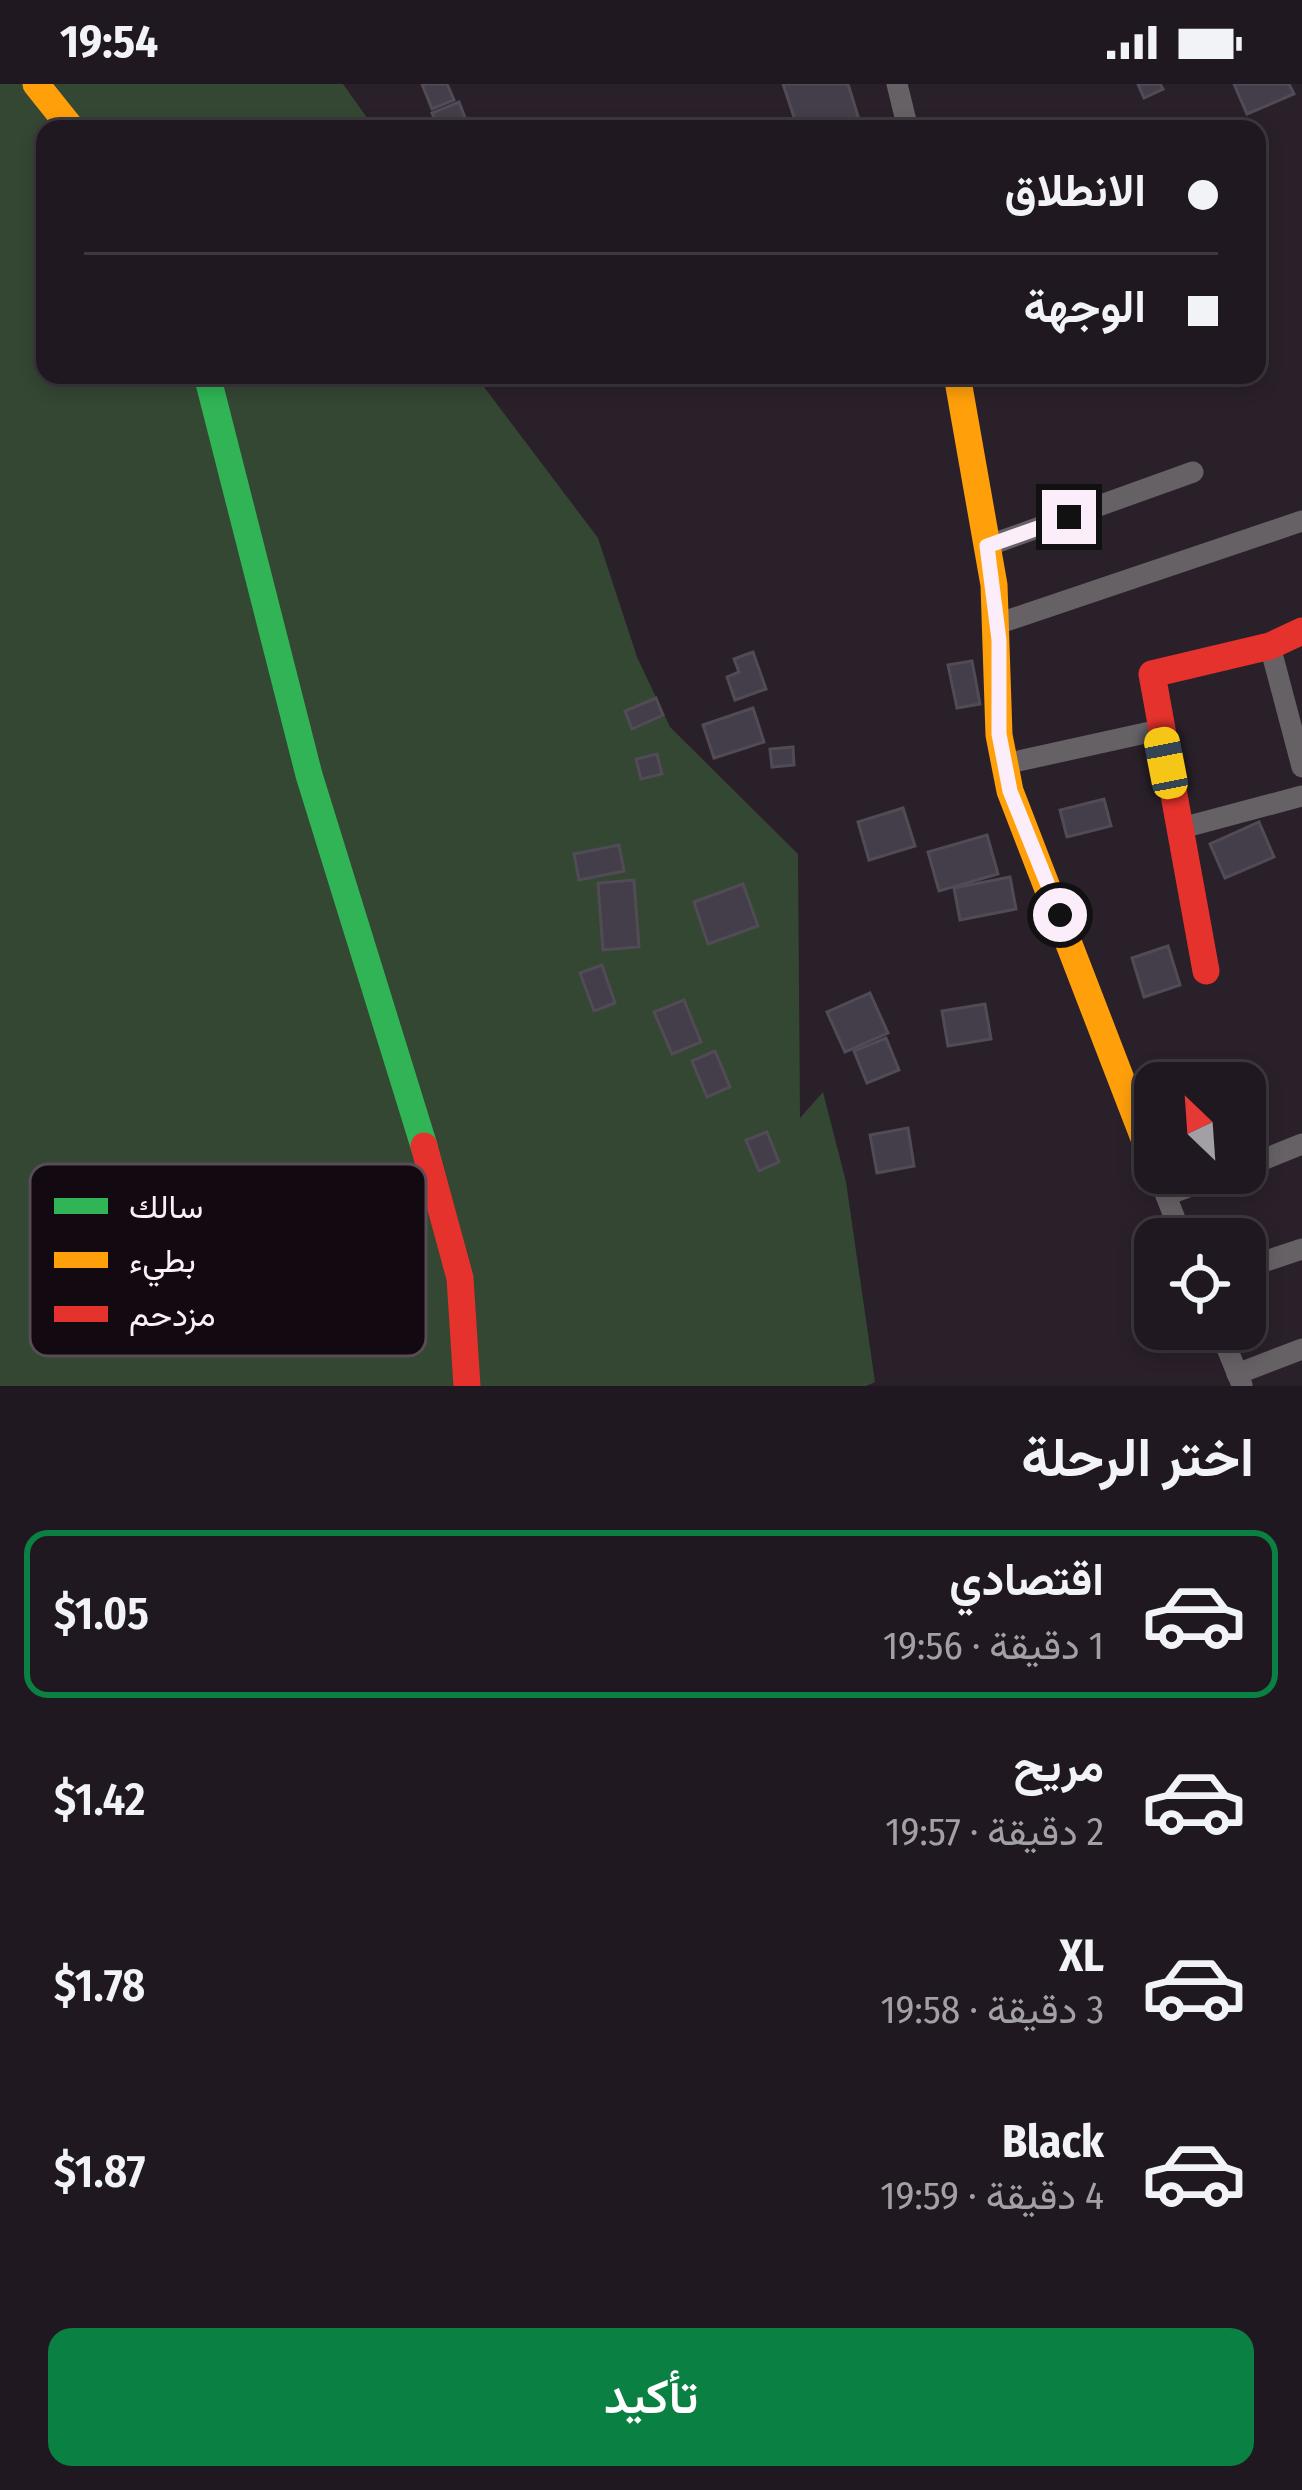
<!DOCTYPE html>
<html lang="ar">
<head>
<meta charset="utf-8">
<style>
	body { margin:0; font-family:"Fira Sans Condensed",Vazirmatn,sans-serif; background:#282129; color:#f1f3f6; direction:rtl; height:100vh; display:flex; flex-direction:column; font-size:45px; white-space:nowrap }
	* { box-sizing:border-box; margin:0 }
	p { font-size:39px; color:#a2a0a5 }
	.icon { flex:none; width:66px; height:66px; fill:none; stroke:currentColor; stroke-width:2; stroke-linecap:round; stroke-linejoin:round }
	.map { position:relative; height:1302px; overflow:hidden; direction:ltr }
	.details { display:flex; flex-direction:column; background:#201820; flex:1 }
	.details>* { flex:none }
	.guide { position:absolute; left:36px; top:36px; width:1230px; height:264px; border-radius:24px; box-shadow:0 6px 18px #0003,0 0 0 3px #3d373e; direction:rtl; display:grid; align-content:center; height:264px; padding:0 48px; background:#201820 }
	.needle { width:78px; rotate:335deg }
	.controls { position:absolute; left:1134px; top:978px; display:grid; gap:24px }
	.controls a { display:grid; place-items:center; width:132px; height:132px; border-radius:24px; background:#201820; box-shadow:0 6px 18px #0003,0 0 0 3px #3d373e; font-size:60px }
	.end { position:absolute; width:54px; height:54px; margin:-27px; border:15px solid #fbedfa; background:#111; box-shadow:0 0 0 6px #111 }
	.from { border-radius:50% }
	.car { position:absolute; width:36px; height:72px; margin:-36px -18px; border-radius:15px; box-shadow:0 0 9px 3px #0007; background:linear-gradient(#f5c518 24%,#345 0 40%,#f5c518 0 76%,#345 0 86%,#f5c518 0) }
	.guide b { display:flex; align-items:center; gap:42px; height:114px; font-size:45px }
	.guide b+b { border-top:3px solid #3d373e }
	.guide i { width:30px; height:30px; background:#f1f3f6 }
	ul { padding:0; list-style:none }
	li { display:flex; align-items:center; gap:36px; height:168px; margin:0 24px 18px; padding:0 24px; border:6px solid transparent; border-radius:24px }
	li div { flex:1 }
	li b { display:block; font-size:45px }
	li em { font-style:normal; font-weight:600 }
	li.on { border-color:#0b8043 }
	li>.icon { width:108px; height:108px; stroke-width:1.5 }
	h2 { padding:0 48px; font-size:54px; line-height:144px }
	.button { display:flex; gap:24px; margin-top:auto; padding:24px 48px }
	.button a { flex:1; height:138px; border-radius:24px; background:#0b8043; color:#fff; font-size:48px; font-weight:600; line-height:138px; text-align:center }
	.status { display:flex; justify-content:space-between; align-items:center; height:84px; padding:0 60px; background:#201820; direction:ltr }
	.status svg { height:33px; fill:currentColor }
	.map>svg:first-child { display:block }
</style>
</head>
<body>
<div class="status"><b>19:54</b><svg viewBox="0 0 49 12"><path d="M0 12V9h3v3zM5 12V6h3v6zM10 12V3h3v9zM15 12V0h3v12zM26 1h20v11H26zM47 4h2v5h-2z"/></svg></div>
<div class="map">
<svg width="1302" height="1302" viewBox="0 0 1302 1302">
	<rect width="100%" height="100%" fill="#2a202a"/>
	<polygon fill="#344733" points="0,0 343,0 375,45 45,45 45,291 475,291 598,454 637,573 670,643 798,770 800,1034 823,1008 846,1098 875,1298 866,1302 0,1302"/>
	<g fill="#443e4a" stroke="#504b55" stroke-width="3">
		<polygon points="422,0 447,0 454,16 432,25"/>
		<polygon points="783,0 848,0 862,45 798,45"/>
		<polygon points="1138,0 1160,0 1163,5 1144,14"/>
		<polygon points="1234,0 1289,0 1294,10 1247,30"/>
		<polygon points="459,18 467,39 439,45 432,29"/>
		<polygon points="753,568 766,605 735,616 727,593 739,588 734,575"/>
		<polygon points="972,577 980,620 957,624 948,581"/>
		<polygon points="656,614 663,631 632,645 625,627"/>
		<polygon points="753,624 764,658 714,674 703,641"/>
		<polygon points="793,663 794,681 772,683 770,665"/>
		<polygon points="657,670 662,690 641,695 636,675"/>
		<polygon points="1104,715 1111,742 1067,753 1060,726"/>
		<polygon points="903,724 915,762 869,776 858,738"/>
		<polygon points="1259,738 1274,773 1225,794 1210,760"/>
		<polygon points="987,751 998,790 939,807 928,768"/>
		<polygon points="619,761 624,787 579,796 574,770"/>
		<polygon points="1010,793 1016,825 960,836 954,804"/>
		<polygon points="634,796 639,863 603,866 598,799"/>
		<polygon points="743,800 758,842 708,860 694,818"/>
		<polygon points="1168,862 1180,901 1144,913 1132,874"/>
		<polygon points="602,881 615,919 594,927 580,889"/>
		<polygon points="870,909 888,949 845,968 827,928"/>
		<polygon points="684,916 701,958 672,970 654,928"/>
		<polygon points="985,920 991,955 948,962 942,927"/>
		<polygon points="886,954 899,986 867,999 854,967"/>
		<polygon points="715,967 730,1003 707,1013 692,977"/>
		<polygon points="908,1044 914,1082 877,1089 870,1051"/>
		<polygon points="767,1048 779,1078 759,1087 746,1056"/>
	</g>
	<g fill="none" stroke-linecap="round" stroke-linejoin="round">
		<g stroke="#666165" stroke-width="21">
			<polyline points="897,0 908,45"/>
			<polyline points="987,462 1193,388"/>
			<polyline points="997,540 1302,437"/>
			<polyline points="1270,562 1302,683"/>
			<polyline points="1005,680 1159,646"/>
			<polyline points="1178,745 1302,712"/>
			<polyline points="1245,1083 1302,1060"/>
			<polyline points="1157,1089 1183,1155"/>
			<polyline points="1166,1111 1227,1089"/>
			<polyline points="1245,1184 1302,1165"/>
			<polyline points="1219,1245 1242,1301"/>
			<polyline points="1237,1290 1302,1265"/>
		</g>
		<polyline stroke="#30b455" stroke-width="27" points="207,291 309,691 424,1062"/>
		<g stroke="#ff9f0a" stroke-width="27">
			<polyline points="36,0 72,45"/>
			<polyline points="957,291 994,501 999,651 1010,707 1155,1083"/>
		</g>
		<g stroke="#e5322d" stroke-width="27">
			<polyline points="1206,887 1152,590 1270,562 1302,547"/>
			<polyline points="424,1062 460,1194 467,1302"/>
		</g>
	</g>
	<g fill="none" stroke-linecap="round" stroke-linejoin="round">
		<polyline stroke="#fbedfa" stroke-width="15" points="1060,831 1010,707 999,650 999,556 987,462 1069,433"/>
	</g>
	<rect x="30" y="1080" width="396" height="192" rx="18" fill="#120911" stroke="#584d57" stroke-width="3"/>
	<rect x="54" y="1114" width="54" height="16" fill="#30b455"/>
	<rect x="54" y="1168" width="54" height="16" fill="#ff9f0a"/>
	<rect x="54" y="1222" width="54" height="16" fill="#e5322d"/>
	<g font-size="33" fill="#fbedfa">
		<text x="129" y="1134">سالك</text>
		<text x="129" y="1188">بطيء</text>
		<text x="129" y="1242">مزدحم</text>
	</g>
</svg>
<div class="controls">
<a><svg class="needle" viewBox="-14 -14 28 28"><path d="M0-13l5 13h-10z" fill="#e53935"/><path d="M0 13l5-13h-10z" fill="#a2a0a5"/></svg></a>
<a><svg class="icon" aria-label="locate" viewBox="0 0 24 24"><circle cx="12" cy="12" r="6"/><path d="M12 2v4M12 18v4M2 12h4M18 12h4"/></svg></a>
</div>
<i class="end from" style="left:1060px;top:831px"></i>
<i class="end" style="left:1069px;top:433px"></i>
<i class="car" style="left:1166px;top:679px;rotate:349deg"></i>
<div class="guide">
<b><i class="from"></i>الانطلاق</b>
<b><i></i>الوجهة</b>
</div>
</div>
<section class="details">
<h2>اختر الرحلة</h2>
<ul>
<li class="on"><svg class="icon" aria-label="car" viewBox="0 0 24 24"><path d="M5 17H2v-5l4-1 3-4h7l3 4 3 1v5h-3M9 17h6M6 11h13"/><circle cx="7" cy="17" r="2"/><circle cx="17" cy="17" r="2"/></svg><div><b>اقتصادي</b><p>1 دقيقة · 19:56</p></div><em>$1.05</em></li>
<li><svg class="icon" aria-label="car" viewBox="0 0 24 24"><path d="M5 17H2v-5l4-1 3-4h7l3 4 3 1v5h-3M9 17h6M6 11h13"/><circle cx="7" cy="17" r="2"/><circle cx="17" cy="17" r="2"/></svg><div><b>مريح</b><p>2 دقيقة · 19:57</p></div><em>$1.42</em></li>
<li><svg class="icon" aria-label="car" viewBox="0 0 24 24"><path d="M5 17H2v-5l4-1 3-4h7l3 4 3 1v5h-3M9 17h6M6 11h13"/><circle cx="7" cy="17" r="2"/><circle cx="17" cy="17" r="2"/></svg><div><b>XL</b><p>3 دقيقة · 19:58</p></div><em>$1.78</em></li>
<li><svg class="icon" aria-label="car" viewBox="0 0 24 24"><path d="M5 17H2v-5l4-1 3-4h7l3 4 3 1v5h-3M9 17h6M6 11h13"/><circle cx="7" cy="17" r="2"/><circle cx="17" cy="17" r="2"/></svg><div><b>Black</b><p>4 دقيقة · 19:59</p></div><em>$1.87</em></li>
</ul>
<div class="button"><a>تأكيد</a></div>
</section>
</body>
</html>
